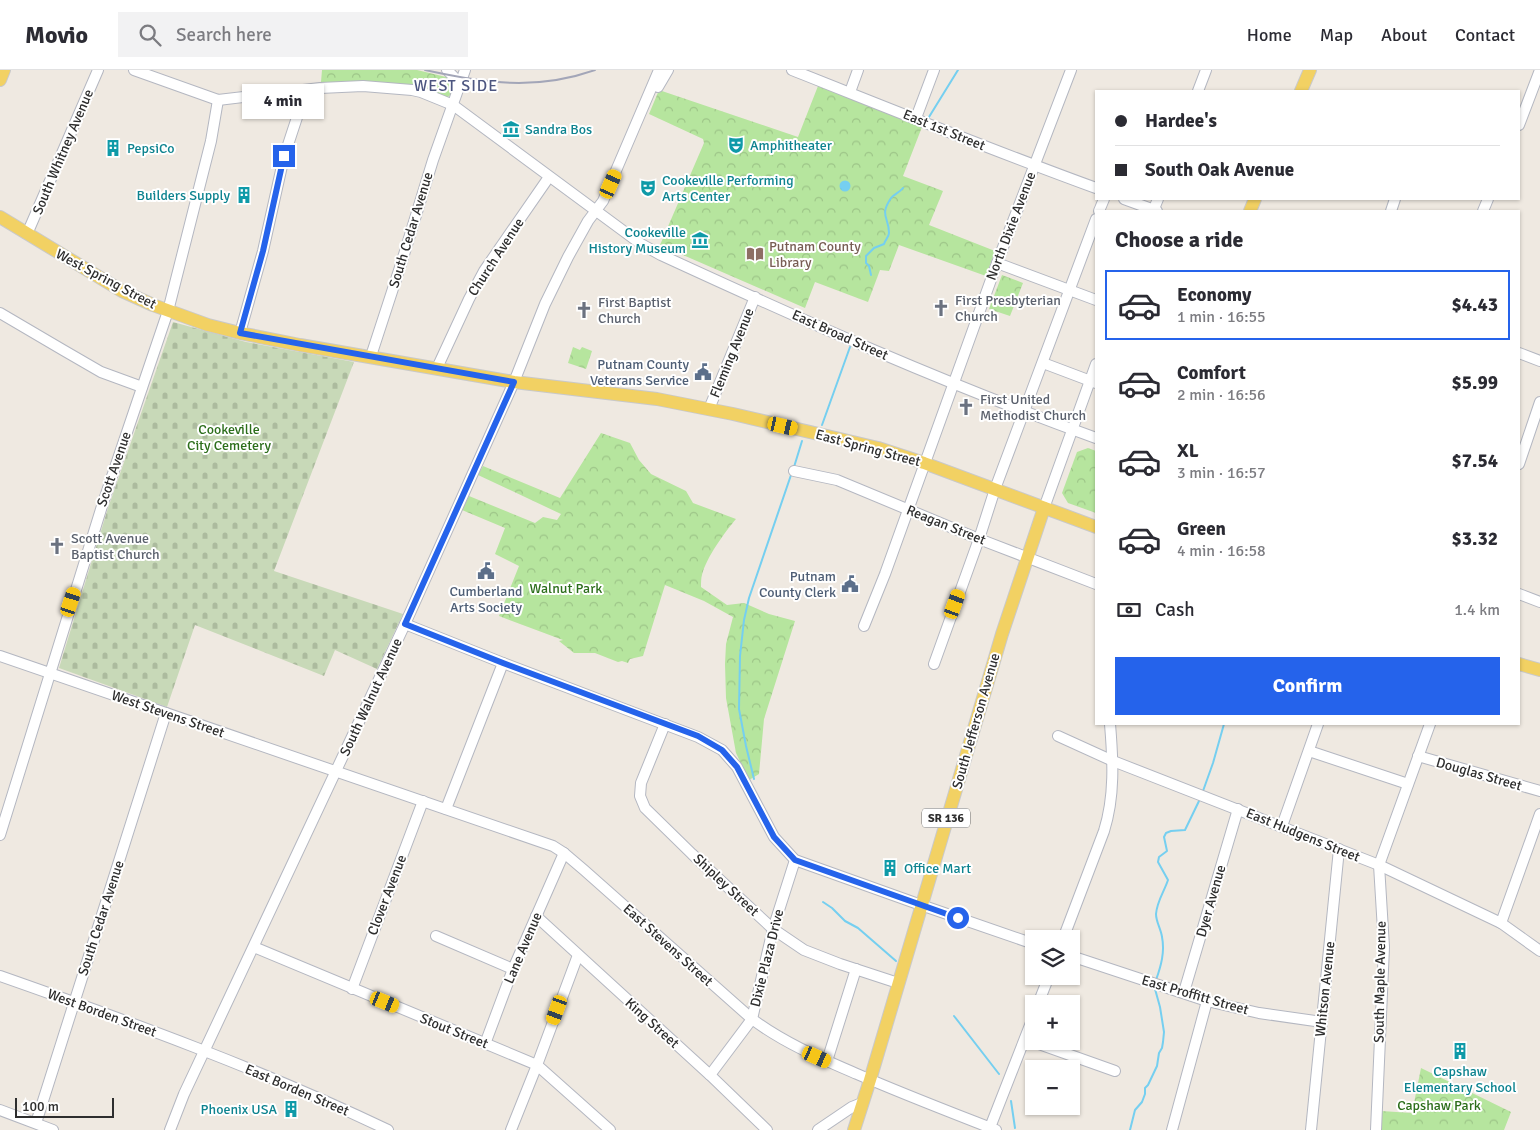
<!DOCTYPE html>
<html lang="en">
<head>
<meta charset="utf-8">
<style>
	body { margin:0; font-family:Signika,sans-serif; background:#f2f2f3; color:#2b2b33; height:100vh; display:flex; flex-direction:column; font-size:19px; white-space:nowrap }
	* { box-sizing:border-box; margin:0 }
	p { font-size:16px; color:#7c7c81 }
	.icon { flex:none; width:28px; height:28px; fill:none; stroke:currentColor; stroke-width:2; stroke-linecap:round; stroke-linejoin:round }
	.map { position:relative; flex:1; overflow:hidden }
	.side { position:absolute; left:1095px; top:140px; width:425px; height:515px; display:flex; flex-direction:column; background:#fff; border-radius:0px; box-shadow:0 1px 4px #0004 }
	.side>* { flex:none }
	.top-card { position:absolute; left:1095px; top:20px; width:425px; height:110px; border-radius:0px; box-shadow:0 1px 4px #0004; display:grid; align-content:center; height:110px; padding:0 20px; background:#fff }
	.buttons { position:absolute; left:1025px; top:860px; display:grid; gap:10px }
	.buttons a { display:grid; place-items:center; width:55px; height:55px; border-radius:0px; background:#fff; box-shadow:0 1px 4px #0004; font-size:25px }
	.scale { position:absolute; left:15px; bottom:12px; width:99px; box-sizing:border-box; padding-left:5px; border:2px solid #2e2e2e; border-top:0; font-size:14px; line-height:18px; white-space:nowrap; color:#2e2e2e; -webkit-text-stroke:4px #fff; paint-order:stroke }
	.end { position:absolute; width:22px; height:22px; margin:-11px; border:6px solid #2563eb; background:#fff; box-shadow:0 0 0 2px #fff }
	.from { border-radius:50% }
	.bubble { position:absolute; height:35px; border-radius:0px; background:#fff; box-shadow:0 1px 4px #0004; font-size:16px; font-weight:800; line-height:35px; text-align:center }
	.car { position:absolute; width:15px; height:30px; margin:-15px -8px; border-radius:6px; box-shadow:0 0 4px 1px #0007; background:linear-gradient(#f5c518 24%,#345 0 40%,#f5c518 0 76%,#345 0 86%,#f5c518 0) }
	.top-card b { display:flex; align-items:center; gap:18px; height:48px; font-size:19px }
	.top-card b+b { border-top:1px solid #e1e1e2 }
	.top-card i { width:12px; height:12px; background:#2b2b33 }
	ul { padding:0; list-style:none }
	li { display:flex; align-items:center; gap:15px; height:70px; margin:0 10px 8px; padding:0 10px; border:2px solid transparent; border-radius:0px }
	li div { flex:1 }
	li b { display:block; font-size:19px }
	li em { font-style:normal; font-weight:800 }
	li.active { border-color:#2563eb }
	li>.icon { width:45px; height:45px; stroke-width:1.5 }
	h2 { padding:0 20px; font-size:22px; line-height:60px }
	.pay { display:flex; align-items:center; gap:12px; height:55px; padding:0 20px; font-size:19px }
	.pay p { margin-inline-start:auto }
	.primary-button { display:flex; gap:10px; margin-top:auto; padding:10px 20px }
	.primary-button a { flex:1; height:58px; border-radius:0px; background:#2563eb; color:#fff; font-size:20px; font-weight:800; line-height:58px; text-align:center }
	header { display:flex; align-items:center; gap:30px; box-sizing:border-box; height:70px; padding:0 25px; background:#fff; border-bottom:1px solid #e1e1e2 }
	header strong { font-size:24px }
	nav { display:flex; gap:28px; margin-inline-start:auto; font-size:18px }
	.search { width:350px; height:45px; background:#f2f2f3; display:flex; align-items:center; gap:12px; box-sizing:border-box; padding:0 18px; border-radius:0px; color:#7c7c81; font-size:19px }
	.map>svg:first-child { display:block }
</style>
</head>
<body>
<header>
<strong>Movio</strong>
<div class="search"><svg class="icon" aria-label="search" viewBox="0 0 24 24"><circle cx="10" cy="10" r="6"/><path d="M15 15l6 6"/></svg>Search here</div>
<nav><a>Home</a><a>Map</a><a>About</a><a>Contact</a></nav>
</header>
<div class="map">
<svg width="1540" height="1060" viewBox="0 0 1540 1060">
	<defs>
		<pattern id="forest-crowns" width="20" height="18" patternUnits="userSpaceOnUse" patternTransform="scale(1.25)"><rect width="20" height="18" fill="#b6e59e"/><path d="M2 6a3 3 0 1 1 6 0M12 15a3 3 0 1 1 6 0" fill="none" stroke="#9dc588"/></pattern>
		<pattern id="cemetery-stones" width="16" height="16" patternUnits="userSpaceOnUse" patternTransform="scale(1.25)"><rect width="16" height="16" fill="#c8d9b8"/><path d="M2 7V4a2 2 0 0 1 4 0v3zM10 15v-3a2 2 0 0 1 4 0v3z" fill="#acbb9e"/></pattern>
		<pattern id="water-ripples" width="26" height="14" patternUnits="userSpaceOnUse" patternTransform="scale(1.25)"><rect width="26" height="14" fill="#75cff0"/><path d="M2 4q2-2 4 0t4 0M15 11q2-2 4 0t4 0" fill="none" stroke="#66b2ce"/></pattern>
	</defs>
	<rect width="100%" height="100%" fill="#efe9e1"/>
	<g fill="url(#forest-crowns)">
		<path d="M322,0H417L446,7L451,10C451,16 453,24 448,27L405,14L321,12Z"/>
		<polygon points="818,16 922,57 903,106 943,121 929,155 995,181 986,206 899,175 889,201 880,200 868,232 815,212 805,238 660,175 704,73 703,69 649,44 659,20 798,67"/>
		<polygon points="1002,205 1023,213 1010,246 989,239"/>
		<polygon points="573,277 580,280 582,277 592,281 586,299 568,293"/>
		<path d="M601,363L630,373L639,390L651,404L686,421L693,433L736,449C725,462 706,488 702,505C701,508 701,513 701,517L727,535L744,533L769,544L795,551L764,649L759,704L749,710L736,683L726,628L725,594L726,574L733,547L704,531L665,515L643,586L630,589L628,593L622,591L618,592L595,583H574L559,571L563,570L499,546L519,496L495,484L505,458L462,440L469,426L535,453L543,447L557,450L561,444L478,405L483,396L560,428Z"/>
		<polygon points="1088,378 1096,381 1096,443 1068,433 1062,423 1077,382"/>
		<polygon points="1421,998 1511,1042 1504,1060 1380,1060 1381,1041 1412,1043"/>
	</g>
	<polygon fill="url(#cemetery-stones)" points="173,252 246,272 354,292 274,501 403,544 377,599 335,580 324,606 195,555 167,637 59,598 108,438"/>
	<circle fill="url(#water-ripples)" cx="845" cy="116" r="5.5"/>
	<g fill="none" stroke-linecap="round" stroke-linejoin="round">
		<g stroke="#75cff0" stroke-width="2">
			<polyline points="929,47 958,0"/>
			<path d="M871,205L869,196L866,193V186L874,178L884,174C885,170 889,167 889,163C889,147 879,146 891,128C894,124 899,123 903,118"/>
			<polyline points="822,355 850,277"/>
			<polyline points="794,397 802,371"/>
			<polyline points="754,709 746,676 739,639 740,586 744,550 749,528 791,405"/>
			<polyline points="1203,721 1213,693 1224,654"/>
			<polyline points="823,832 832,838 845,851 858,858 896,891"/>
			<path d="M1156,910C1161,896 1165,882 1162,867C1161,859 1156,852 1156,844C1157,831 1164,822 1168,810L1158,792L1159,787L1167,781L1164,767L1166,763L1171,761L1185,760L1199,731"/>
			<polyline points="954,946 999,1004"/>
			<polyline points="1011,1031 1015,1058"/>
			<polyline points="1130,1060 1135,1040 1142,1032 1145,1024 1145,1018 1148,1015 1157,996 1159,983 1162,978 1163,972 1164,962 1160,937 1155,919"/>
		</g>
		<g stroke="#b4b7c1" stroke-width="12">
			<g id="minor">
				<path d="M134,0L218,30L320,18L363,16L412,20L421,22L453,35L641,174L661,185C804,251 948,315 1096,368"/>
				<polyline points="447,0 454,7 456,21"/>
				<path d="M792,0C893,40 994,81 1096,118"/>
				<polyline points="658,17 668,0"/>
				<polyline points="1198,21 1206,0"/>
				<polyline points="850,22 858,0"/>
				<polyline points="916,48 934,0"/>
				<polyline points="1519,55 1540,0"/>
				<polyline points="1124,129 1157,141"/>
				<polyline points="1099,141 1104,129"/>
				<polyline points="1153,141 1158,129"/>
				<polyline points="1391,141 1395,129"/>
				<polyline points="1483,141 1488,129"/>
				<polyline points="27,164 98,0"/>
				<polyline points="997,193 1096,230"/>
				<polyline points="0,243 63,280 101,302 142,317"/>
				<polyline points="240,263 263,181 284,87 306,20"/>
				<polyline points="1519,283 1540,291"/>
				<polyline points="371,286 402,191 433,90 465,0"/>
				<polyline points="1043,293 1096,313"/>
				<polyline points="437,298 469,229 484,201 549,107"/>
				<polyline points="709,339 755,227"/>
				<polyline points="1519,394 1540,332"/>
				<polyline points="794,401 837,410 979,469 1096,514"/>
				<polyline points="1044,438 1096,294"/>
				<polyline points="1519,524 1540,532"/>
				<polyline points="405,554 503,593 698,667 722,680 737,697 774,767 795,790 921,835 1034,874"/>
				<polyline points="864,556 885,504 997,193 1071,0"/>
				<path d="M0,586L553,776L564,783L584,800L752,949C784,973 820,988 857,1004C903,1024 950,1042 996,1060"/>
				<polyline points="934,594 979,469 995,419 1096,149"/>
				<polyline points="665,654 641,713 640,726 645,738 692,784 773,859 804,880 840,894 898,913"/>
				<polyline points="1058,666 1113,691 1379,795 1501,853 1540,881"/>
				<polyline points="1309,681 1408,714"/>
				<polyline points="1418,686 1540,721"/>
				<polyline points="446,739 503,593"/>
				<polyline points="1282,756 1318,654"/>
				<polyline points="0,765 102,436 168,241 211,71 218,30"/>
				<polyline points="536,846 710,1005 767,1060"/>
				<polyline points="1501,853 1540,744"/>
				<polyline points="436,866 513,899"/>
				<path d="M1063,869L1104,761C1115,726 1113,690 1110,654"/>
				<polyline points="254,877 537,995 610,1060"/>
				<polyline points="1071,886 1207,931 1259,943 1322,952"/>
				<path d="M0,906C131,952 263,1000 388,1060"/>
				<polyline points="352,919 423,731"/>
				<polyline points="1184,922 1238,739"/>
				<polyline points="1038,934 1049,906"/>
				<polyline points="1025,969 1115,1001"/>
				<polyline points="485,974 513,899 564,783"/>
				<polyline points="827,991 856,899"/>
				<polyline points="710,1005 752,949 773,859 795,790"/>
				<polyline points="0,1040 53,1060"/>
				<polyline points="36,1053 166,643"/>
				<polyline points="170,1060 184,1024 405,554 514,312 545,234 568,187 588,151 603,131 659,0"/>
				<polyline points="511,1060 537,995 578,885"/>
				<polyline points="818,1060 852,1037 862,1033"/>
				<polyline points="989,1060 1034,945"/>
				<polyline points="1172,1060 1207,931"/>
				<polyline points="1311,1060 1339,779"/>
				<polyline points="1376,1060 1384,877 1379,795 1430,654"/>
			</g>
		</g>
		<g stroke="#c9c9c9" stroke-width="14">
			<g id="major">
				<polyline points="0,10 4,0"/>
				<polyline points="1301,21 1310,0"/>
				<polyline points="1250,141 1255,129"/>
				<polyline points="0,147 122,221 153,235 208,255 240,263 300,275 514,312 657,329 733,344 878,378 924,393 1096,457"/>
				<polyline points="1519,594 1540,600"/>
				<polyline points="854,1060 870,1010 1002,564 1044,438"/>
			</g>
		</g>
		<use href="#minor" stroke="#fff" stroke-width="10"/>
		<use href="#major" stroke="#f2d163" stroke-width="12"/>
		<path stroke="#a3a6b8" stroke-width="2" d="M425,0C484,13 536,21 595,0"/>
	</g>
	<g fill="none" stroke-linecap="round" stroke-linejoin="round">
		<polyline stroke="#2563eb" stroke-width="6" points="284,86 263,181 240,263 514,312 405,554 503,593 698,666 722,680 737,697 774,767 795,790 958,848"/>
	</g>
	<defs>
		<g id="museum-bare" transform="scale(1.35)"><path d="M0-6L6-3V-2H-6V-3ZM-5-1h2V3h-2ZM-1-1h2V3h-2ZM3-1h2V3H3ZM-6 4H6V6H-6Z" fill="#0f9aa8" stroke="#fff" stroke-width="2.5" paint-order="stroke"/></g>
		<g id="theatre-bare" transform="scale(1.35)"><path d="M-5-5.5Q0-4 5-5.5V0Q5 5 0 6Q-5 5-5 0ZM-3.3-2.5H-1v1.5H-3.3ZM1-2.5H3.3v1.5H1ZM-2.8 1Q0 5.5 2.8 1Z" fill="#0f9aa8" stroke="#fff" stroke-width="2.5" paint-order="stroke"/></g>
		<g id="building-bare" transform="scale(1.35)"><path d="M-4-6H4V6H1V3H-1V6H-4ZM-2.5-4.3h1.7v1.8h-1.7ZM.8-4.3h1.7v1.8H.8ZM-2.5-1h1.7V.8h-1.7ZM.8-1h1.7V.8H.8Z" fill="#0f9aa8" stroke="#fff" stroke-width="2.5" paint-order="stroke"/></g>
		<g id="library-bare" transform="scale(1.35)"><path d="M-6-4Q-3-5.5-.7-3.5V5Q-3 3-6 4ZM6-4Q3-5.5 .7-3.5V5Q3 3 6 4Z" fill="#8d6e63" stroke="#fff" stroke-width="2.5" paint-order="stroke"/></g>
		<g id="church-bare" transform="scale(1.35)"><path d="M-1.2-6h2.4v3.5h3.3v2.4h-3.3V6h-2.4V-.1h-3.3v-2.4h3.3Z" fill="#6b7280" stroke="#fff" stroke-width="2.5" paint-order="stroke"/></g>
		<g id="civic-bare" transform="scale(1.35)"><path d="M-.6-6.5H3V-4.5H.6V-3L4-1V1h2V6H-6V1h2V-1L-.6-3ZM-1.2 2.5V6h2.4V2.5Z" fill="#5c6f8a" stroke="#fff" stroke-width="2.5" paint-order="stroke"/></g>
	</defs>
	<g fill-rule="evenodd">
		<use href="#museum-bare" x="511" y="59"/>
		<use href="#theatre-bare" x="736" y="75"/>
		<use href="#building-bare" x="113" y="78"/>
		<use href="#theatre-bare" x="648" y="118"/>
		<use href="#building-bare" x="244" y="125"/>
		<use href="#museum-bare" x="700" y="170"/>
		<use href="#library-bare" x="755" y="184"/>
		<use href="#church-bare" x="941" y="238"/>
		<use href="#church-bare" x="584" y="240"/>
		<use href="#civic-bare" x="703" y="302"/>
		<use href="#church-bare" x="966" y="337"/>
		<use href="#church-bare" x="57" y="476"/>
		<use href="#civic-bare" x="486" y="501"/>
		<use href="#civic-bare" x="850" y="514"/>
		<use href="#building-bare" x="890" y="798"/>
		<use href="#building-bare" x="1460" y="981"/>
		<use href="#building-bare" x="291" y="1039"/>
	</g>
	<g text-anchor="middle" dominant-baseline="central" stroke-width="4" stroke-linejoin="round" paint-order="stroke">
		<rect fill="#fff" stroke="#6d6d6d" stroke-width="1" x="922" y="738.5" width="48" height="19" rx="4"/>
		<g font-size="12" font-weight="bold" fill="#2e2e2e">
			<text x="946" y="748">SR 136</text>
		</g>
		<g font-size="14" fill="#0d838f" stroke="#fff" text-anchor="start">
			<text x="525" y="59">Sandra Bos</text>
			<text x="750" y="75">Amphitheater</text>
			<text x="127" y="78">PepsiCo</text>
			<text x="662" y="110">Cookeville Performing<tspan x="662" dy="16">Arts Center</tspan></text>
			<text x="230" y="125" text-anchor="end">Builders Supply</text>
			<text x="686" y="162" text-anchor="end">Cookeville<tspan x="686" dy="16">History Museum</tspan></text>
			<text x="904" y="798">Office Mart</text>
			<text x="1460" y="1001" text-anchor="middle">Capshaw<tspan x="1460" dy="16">Elementary School</tspan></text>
			<text x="277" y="1039" text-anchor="end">Phoenix USA</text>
		</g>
		<g font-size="14" fill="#2e2e2e" stroke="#fff">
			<text transform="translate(944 60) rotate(22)">East 1st Street</text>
			<text transform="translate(63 82) rotate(-67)">South Whitney Avenue</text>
			<text transform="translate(1011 156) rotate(-69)">North Dixie Avenue</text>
			<text transform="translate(411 160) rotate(-73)">South Cedar Avenue</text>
			<text transform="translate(496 187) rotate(-57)">Church Avenue</text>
			<text transform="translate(106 209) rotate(28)">West Spring Street</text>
			<text transform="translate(840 265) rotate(24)">East Broad Street</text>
			<text transform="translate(732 283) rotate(-68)">Fleming Avenue</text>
			<text transform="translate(868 378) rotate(15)">East Spring Street</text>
			<text transform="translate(114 399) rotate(-71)">Scott Avenue</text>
			<text transform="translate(946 455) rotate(22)">Reagan Street</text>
			<text transform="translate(371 627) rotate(-65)">South Walnut Avenue</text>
			<text transform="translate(168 644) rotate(19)">West Stevens Street</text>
			<text transform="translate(976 651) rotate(-74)">South Jefferson Avenue</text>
			<text transform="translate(1479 704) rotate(16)">Douglas Street</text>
			<text transform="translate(1303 765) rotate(22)">East Hudgens Street</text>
			<text transform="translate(726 815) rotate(43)">Shipley Street</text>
			<text transform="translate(387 825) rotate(-69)">Clover Avenue</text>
			<text transform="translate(1211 831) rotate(-74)">Dyer Avenue</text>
			<text transform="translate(101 848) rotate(-72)">South Cedar Avenue</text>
			<text transform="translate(668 875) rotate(42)">East Stevens Street</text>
			<text transform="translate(523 878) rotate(-67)">Lane Avenue</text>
			<text transform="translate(767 888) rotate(-76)">Dixie Plaza Drive</text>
			<text transform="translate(1380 912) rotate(-89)">South Maple Avenue</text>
			<text transform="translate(1325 919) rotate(-84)">Whitson Avenue</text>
			<text transform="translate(1195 925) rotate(16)">East Proffitt Street</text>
			<text transform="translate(102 943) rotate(20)">West Borden Street</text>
			<text transform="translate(652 953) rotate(42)">King Street</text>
			<text transform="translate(454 961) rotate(22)">Stout Street</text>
			<text transform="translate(297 1020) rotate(23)">East Borden Street</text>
		</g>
		<g font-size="14" fill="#785e54" stroke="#fff" text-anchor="start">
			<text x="769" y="176">Putnam County<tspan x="769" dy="16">Library</tspan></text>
		</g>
		<g font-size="14" fill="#5b616d" stroke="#fff" text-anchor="start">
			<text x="955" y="230">First Presbyterian<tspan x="955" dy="16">Church</tspan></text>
			<text x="598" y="232">First Baptist<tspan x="598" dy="16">Church</tspan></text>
			<text x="980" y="329">First United<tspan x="980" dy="16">Methodist Church</tspan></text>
			<text x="71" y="468">Scott Avenue<tspan x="71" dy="16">Baptist Church</tspan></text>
		</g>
		<g font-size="14" fill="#4e5e75" stroke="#fff" text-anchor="end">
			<text x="689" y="294">Putnam County<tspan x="689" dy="16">Veterans Service</tspan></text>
			<text x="836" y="506">Putnam<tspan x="836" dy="16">County Clerk</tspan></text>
			<text x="486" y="521" text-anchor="middle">Cumberland<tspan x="486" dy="16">Arts Society</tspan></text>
		</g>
		<g font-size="14" fill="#2c6e1b" stroke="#fff">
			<text x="229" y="359">Cookeville<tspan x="229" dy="16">City Cemetery</tspan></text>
			<text x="566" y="518">Walnut Park</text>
			<text x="1439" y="1035">Capshaw Park</text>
		</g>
		<g font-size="16" letter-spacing="1" fill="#4d5680" stroke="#fff">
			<text x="456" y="16">WEST SIDE</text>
		</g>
	</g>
</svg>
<div class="buttons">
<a><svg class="icon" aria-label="layers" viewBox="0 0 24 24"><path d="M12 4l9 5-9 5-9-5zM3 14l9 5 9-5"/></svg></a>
<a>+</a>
<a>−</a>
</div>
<div class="scale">100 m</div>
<i class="end from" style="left:958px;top:848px"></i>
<i class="end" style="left:284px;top:86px"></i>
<div class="bubble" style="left:242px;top:14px;width:82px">4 min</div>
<i class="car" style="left:611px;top:114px;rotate:24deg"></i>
<i class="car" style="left:783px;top:356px;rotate:103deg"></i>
<i class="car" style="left:71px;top:532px;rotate:18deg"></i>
<i class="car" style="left:955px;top:534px;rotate:20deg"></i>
<i class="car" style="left:385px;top:932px;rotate:112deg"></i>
<i class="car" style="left:557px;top:940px;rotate:200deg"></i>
<i class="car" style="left:817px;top:987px;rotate:114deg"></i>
<div class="top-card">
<b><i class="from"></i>Hardee's</b>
<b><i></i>South Oak Avenue</b>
</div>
<section class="side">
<h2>Choose a ride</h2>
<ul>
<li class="active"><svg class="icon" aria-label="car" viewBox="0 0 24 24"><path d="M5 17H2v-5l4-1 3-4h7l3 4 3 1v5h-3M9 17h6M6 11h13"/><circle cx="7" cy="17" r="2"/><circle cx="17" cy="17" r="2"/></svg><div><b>Economy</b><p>1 min · 16:55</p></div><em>$4.43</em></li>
<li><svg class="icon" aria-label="car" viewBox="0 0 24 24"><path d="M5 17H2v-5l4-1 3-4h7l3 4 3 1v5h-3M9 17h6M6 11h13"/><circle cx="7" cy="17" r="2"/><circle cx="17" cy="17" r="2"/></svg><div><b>Comfort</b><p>2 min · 16:56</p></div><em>$5.99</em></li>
<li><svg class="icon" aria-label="car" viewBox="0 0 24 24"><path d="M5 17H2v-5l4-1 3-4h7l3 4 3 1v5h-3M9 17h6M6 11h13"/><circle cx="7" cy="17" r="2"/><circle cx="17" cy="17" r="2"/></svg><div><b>XL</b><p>3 min · 16:57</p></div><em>$7.54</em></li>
<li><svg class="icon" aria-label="car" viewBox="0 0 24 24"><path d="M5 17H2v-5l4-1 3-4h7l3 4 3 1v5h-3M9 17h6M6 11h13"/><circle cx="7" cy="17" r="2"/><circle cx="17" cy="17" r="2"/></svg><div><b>Green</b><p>4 min · 16:58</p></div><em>$3.32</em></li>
</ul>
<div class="pay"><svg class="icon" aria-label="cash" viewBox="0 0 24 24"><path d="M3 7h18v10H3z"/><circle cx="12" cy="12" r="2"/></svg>Cash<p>1.4 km</p></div>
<div class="primary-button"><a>Confirm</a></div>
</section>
</div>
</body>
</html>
